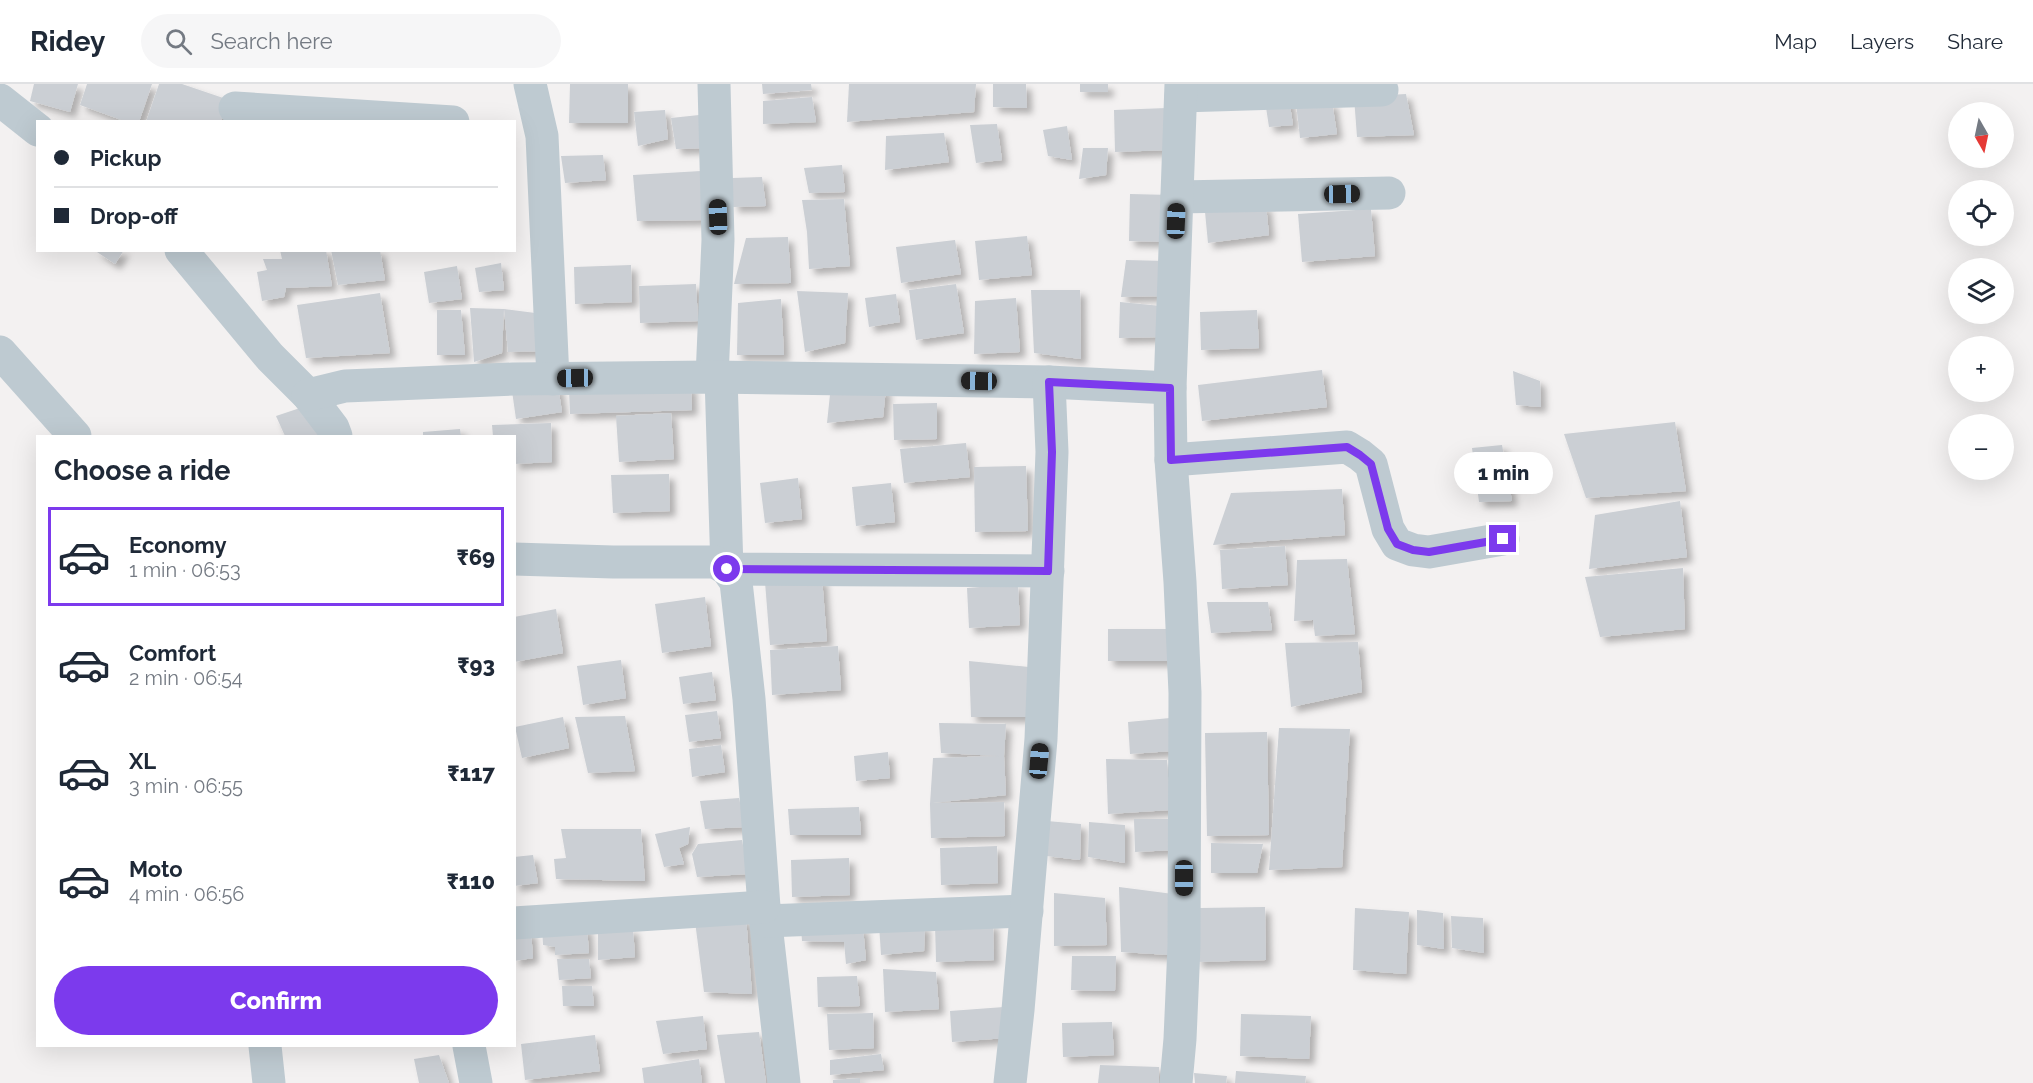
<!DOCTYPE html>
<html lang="en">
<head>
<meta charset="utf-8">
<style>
	body { margin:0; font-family:Raleway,sans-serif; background:#f6f6f7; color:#1f2937; height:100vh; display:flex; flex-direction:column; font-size:22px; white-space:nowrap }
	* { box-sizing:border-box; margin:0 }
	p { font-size:20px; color:#747a83 }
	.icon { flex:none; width:33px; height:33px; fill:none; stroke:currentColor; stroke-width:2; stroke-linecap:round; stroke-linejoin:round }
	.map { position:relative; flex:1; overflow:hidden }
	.sheet { position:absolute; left:36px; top:351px; width:480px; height:612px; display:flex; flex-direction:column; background:#fff; border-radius:0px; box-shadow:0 6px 24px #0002 }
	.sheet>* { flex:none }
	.top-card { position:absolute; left:36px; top:36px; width:480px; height:132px; border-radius:0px; box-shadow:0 6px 24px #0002; display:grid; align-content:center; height:132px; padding:0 18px; background:#fff }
	.needle { width:39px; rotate:171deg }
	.buttons { position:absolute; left:1948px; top:18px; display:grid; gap:12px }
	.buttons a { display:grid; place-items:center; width:66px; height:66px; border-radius:50%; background:#fff; box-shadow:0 6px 24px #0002; font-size:30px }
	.end { position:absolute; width:27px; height:27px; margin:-14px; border:8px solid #7c3aed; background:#fff; box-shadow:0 0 0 3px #fff }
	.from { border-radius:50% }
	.bubble { position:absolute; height:42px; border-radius:21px; background:#fff; box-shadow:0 6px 24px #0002; font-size:20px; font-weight:800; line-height:42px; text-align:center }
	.car { position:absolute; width:18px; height:36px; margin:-18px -9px; border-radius:8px; box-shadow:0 0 4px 2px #0007; background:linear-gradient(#222 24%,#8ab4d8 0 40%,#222 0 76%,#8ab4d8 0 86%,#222 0) }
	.top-card b { display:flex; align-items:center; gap:21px; height:57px; font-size:22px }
	.top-card b+b { border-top:2px solid #e0e1e3 }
	.top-card i { width:15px; height:15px; background:#1f2937 }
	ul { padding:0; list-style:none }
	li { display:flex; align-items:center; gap:18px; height:99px; margin:0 12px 9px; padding:0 6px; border:3px solid transparent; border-radius:0px }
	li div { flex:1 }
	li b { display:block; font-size:22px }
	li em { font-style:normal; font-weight:800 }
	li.on { border-color:#7c3aed }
	li>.icon { width:54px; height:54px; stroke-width:1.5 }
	h2 { padding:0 18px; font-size:27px; line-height:72px }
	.action { display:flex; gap:12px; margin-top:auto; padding:12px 18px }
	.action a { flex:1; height:69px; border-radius:36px; background:#7c3aed; color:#fff; font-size:24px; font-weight:800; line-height:69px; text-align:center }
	header { display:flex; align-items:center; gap:36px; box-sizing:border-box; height:84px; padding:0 30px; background:#fff; border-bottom:2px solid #e0e1e3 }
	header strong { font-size:28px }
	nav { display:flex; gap:33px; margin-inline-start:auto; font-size:21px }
	.search { width:420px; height:54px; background:#f6f6f7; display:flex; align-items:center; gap:15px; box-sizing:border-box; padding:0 21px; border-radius:33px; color:#747a83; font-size:22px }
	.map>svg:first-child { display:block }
</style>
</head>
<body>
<header>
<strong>Ridey</strong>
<div class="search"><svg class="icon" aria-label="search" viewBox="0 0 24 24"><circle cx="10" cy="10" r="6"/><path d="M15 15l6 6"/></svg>Search here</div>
<nav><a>Map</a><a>Layers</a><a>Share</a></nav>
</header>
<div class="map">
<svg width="2033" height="999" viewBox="0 0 2033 999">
	<defs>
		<filter id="shadow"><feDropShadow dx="5.5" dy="5.5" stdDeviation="3" flood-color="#0004"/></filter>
	</defs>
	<rect width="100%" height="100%" fill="#f3f1f1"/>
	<g fill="#cbcfd4" filter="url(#shadow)">
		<polygon points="34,0 78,0 70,28 30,17"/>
		<polygon points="87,0 152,0 139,38 127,38 80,21"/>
		<polygon points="159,0 182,0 229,16 221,38 146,38"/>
		<polygon points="570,0 628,0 628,39 569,39"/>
		<polygon points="762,0 811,0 812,6 763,10"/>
		<polygon points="849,0 976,0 974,28 847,38"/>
		<polygon points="993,0 1026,0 1027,24 993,23"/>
		<rect x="1080" y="0" width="28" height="8"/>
		<polygon points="1288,9 1293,41 1269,43 1264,10"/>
		<polygon points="1406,10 1414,51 1357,53 1354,13"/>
		<polygon points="812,13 816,38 763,40 763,17"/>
		<polygon points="1332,18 1337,50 1300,54 1296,19"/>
		<polygon points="1167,24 1168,66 1115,68 1114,26"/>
		<polygon points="665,26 668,55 638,62 634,28"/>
		<polygon points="699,31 704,64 676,65 671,34"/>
		<polygon points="997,40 1002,76 976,79 970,41"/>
		<polygon points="1067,42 1072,76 1048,72 1043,46"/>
		<polygon points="944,49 949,78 885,86 886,52"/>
		<polygon points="1083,64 1108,64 1106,91 1079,95"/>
		<polygon points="603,71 606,96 565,99 561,72"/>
		<polygon points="842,81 845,108 809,109 804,84"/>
		<polygon points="701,87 704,136 637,137 633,91"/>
		<polygon points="762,93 766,122 733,123 732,94"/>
		<polygon points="1130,110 1171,111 1170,158 1129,157"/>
		<polygon points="844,115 850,182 809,185 807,148 802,116"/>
		<polygon points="1266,121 1269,151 1208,159 1205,128"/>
		<polygon points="1371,125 1375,172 1302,178 1298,130"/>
		<polygon points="1027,152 1032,191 979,196 975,157"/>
		<polygon points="788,153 791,199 734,200 746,154"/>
		<polygon points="955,156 961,190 901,199 896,163"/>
		<polygon points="94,166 124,166 115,180"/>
		<polygon points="280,166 326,166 332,202 286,204 284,213 262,217 257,188 267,186 263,175 282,175"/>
		<polygon points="331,166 380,166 385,196 338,201"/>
		<polygon points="1126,176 1166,177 1163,212 1121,213"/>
		<polygon points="501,179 504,206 479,208 475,184"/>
		<polygon points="631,181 632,218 575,220 574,183"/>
		<polygon points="457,182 462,215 429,219 424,188"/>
		<polygon points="696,200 698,237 640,239 639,202"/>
		<polygon points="956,200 964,249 916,256 909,206"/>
		<polygon points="1031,206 1080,206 1081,275 1034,269"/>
		<polygon points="797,207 848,209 845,259 805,268"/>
		<polygon points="380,209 390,269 306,274 297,221"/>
		<polygon points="896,210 900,238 869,243 865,214"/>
		<polygon points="1016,214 1020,268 974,270 975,217"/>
		<polygon points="781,215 784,271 737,271 738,219"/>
		<polygon points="1120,218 1161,222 1160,253 1119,254"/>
		<polygon points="470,224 504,225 543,230 545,267 508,268 504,225 502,269 474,278"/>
		<polygon points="437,226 461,226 465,271 437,271"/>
		<polygon points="1257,226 1259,264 1201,266 1200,228"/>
		<polygon points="1322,286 1327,323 1202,337 1198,301"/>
		<polygon points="1513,287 1540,297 1541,323 1516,321"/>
		<polygon points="691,301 692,326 570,330 569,305"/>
		<polygon points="831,301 886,304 883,333 827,339"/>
		<polygon points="558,302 562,328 516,335 512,307"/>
		<polygon points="937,319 937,355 894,356 893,320"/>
		<polygon points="306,322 323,352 285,352 276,332"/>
		<polygon points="671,329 674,375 619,378 616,332"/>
		<polygon points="1675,338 1686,407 1586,414 1564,350"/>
		<polygon points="551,339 552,378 514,380 514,352 493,352 492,341"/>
		<polygon points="460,345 461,352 423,352 423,348"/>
		<polygon points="966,359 970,393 904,399 900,365"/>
		<polygon points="1502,361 1512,417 1479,418 1472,364"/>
		<polygon points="1026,382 1028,447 975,448 974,383"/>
		<polygon points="669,390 670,427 613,429 611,391"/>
		<polygon points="798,394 802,435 765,439 760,399"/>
		<polygon points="891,399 895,438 856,442 852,403"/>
		<polygon points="1342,405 1345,451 1213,461 1231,409"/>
		<polygon points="1680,417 1687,473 1589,485 1595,431"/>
		<polygon points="1285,462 1288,501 1222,505 1220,466"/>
		<polygon points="1347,475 1355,550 1315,552 1313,536 1294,537 1297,476"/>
		<polygon points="1683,484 1685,545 1600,553 1585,493"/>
		<polygon points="822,494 827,557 770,561 765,498"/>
		<polygon points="1018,500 1020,541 969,544 967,504"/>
		<polygon points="705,513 711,562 662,569 655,520"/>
		<polygon points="1207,518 1268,518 1272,546 1211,549"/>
		<polygon points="556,525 563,569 514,578 514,533"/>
		<rect x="1108" y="545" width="65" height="32"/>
		<polygon points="1358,558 1362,608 1291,623 1285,559"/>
		<polygon points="838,562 841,606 772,611 770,566"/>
		<polygon points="621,576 626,614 583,621 577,582"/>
		<polygon points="969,577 1029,583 1026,633 971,633"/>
		<polygon points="712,588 716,616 683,620 679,593"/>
		<polygon points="717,627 721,654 689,658 685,631"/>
		<polygon points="625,632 635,687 588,689 575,633"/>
		<polygon points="563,633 569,664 522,674 515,643"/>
		<polygon points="1170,634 1172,667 1130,670 1128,638"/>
		<polygon points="939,639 1006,640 1004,672 1006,711 933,719 1004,718 1005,752 931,754 930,720 933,674 999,672 941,669"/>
		<polygon points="1279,644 1350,645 1342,783 1269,786"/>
		<polygon points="1267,648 1269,751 1207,752 1205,649"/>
		<polygon points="721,661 725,688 692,693 689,665"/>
		<polygon points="888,668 890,694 856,697 854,672"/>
		<polygon points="1106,675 1167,676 1170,726 1108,730"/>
		<polygon points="739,714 745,743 705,745 700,717"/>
		<polygon points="859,723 861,751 790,751 788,725"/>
		<polygon points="1134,735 1175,735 1174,766 1135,768"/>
		<polygon points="1047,737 1081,740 1080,776 1046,772"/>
		<polygon points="1089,738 1125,741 1125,779 1088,773"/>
		<polygon points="690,743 688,760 679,764 684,780 664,783 655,750"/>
		<polygon points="561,745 641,745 645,797 556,795 554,775 566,774"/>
		<polygon points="742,756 748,790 697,793 692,770 698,760"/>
		<polygon points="1211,759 1263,760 1257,789 1211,789"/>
		<polygon points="997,762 998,799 941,801 940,764"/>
		<polygon points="533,771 538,799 514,802 514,773"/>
		<polygon points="849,774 850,811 792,813 791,776"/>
		<polygon points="1119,803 1173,810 1170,871 1121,868"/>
		<polygon points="1054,809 1105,814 1107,861 1054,862"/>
		<polygon points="1265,823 1266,876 1196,878 1200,824"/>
		<polygon points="1355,824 1409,828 1406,890 1353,886"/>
		<polygon points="1417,826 1443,829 1444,865 1417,861"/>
		<polygon points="1451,832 1483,834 1484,869 1452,864"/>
		<polygon points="746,833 752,910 704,908 695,837"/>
		<polygon points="993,839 994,876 936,878 935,841"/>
		<polygon points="879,840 925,841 924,867 881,871"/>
		<polygon points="542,843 587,843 589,869 555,871 555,863 543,861"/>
		<polygon points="801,843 863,843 866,876 846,880 844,858 802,857"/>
		<polygon points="633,844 635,873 598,876 598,849"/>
		<polygon points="514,847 531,847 533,874 514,877"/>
		<polygon points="1072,872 1116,872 1115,907 1071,906"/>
		<polygon points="557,875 589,875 591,894 559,896"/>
		<polygon points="883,885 936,888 939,925 885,928"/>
		<polygon points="857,892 860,922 818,923 817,893"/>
		<polygon points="562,902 592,902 594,922 563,922"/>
		<polygon points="1004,923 1006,954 952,958 950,927"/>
		<polygon points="873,929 874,964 829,966 827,930"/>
		<polygon points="1241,930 1311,932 1309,975 1240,972"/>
		<polygon points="703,932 707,965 663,970 656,937"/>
		<polygon points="1112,938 1114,971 1063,973 1062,939"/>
		<polygon points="759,948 766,999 725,999 717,951"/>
		<polygon points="595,951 600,987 525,996 521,960"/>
		<polygon points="881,970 884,986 830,991 830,976"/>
		<polygon points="439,971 449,999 419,999 414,975"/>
		<polygon points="699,975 702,999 644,999 642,984"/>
		<polygon points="1100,981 1159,983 1159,999 1098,999"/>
		<polygon points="1236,987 1306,992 1305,999 1235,999"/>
		<polygon points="1194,989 1227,992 1226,999 1195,999"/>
		<polygon points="860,994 860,999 833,999 833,996"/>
	</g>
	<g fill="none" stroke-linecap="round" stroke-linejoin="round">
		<g stroke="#becad1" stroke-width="33">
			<polyline points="530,0 542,52 553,295"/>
			<polyline points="1181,12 1382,6"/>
			<polyline points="0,16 38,46"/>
			<polyline points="235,24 453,38"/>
			<polyline points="1177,113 1389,109"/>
			<polyline points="181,166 270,273 308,311 333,344 336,352"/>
			<polyline points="0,268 75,352"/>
			<polyline points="712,293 718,156 714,0"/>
			<polyline points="721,293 727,485 1048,487"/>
			<polyline points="308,311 345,302 395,300 513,295 712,293 1049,298 1170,304"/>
			<polyline points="1171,376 1347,363 1360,371 1371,380 1388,445 1397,460 1413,466 1429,468 1503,455"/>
			<polyline points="514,475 613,478 715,478 727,485 736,498 749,615 764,823 784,999"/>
			<polyline points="766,837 1027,827"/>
			<polyline points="514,839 764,823"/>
			<polyline points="265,962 269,999"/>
			<polyline points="469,962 476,999"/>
			<polyline points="1010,999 1018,926 1041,655 1052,368 1049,298"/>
			<polyline points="1176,999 1180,955 1184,862 1185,609 1180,498 1171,376 1170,304 1181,0"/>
		</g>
	</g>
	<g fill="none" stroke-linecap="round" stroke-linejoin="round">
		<polyline stroke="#7c3aed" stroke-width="8" points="727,485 1048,487 1052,368 1049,298 1170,304 1171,376 1347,363 1360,371 1371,380 1388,445 1397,460 1413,466 1429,468 1503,455"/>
	</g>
</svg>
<div class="buttons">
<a><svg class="needle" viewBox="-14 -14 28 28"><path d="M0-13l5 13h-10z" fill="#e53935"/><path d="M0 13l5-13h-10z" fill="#747a83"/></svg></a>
<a><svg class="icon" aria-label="locate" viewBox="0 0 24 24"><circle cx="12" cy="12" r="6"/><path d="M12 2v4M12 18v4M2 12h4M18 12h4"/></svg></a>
<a><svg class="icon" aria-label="layers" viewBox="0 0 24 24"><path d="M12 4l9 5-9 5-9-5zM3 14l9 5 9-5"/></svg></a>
<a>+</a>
<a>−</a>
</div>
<i class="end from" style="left:727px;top:485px"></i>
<i class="end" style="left:1503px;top:455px"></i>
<div class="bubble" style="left:1454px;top:368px;width:99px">1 min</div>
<i class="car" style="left:1342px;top:110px;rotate:89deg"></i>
<i class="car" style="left:718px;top:133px;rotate:358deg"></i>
<i class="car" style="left:1176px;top:137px;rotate:2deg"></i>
<i class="car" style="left:575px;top:294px;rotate:269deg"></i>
<i class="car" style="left:979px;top:297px;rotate:271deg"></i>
<i class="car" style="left:1039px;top:677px;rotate:5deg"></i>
<i class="car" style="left:1184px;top:794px;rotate:180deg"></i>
<div class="top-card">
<b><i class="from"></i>Pickup</b>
<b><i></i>Drop-off</b>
</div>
<section class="sheet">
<h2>Choose a ride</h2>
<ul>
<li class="on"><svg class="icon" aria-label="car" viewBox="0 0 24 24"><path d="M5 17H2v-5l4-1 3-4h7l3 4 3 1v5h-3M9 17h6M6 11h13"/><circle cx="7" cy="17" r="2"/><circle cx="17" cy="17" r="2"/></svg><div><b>Economy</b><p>1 min · 06:53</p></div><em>₹69</em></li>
<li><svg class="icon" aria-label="car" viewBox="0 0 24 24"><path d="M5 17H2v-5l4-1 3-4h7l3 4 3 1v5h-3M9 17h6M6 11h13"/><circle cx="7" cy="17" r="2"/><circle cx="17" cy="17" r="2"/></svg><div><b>Comfort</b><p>2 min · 06:54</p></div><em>₹93</em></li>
<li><svg class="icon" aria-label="car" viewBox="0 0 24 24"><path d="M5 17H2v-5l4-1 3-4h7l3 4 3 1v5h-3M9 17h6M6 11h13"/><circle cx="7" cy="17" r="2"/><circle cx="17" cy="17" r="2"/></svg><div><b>XL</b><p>3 min · 06:55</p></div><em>₹117</em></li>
<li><svg class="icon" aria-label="car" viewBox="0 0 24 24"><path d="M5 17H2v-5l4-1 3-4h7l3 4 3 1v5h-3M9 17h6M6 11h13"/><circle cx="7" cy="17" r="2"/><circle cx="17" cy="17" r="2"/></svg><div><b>Moto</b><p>4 min · 06:56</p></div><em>₹110</em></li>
</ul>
<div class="action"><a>Confirm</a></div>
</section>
</div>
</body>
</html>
